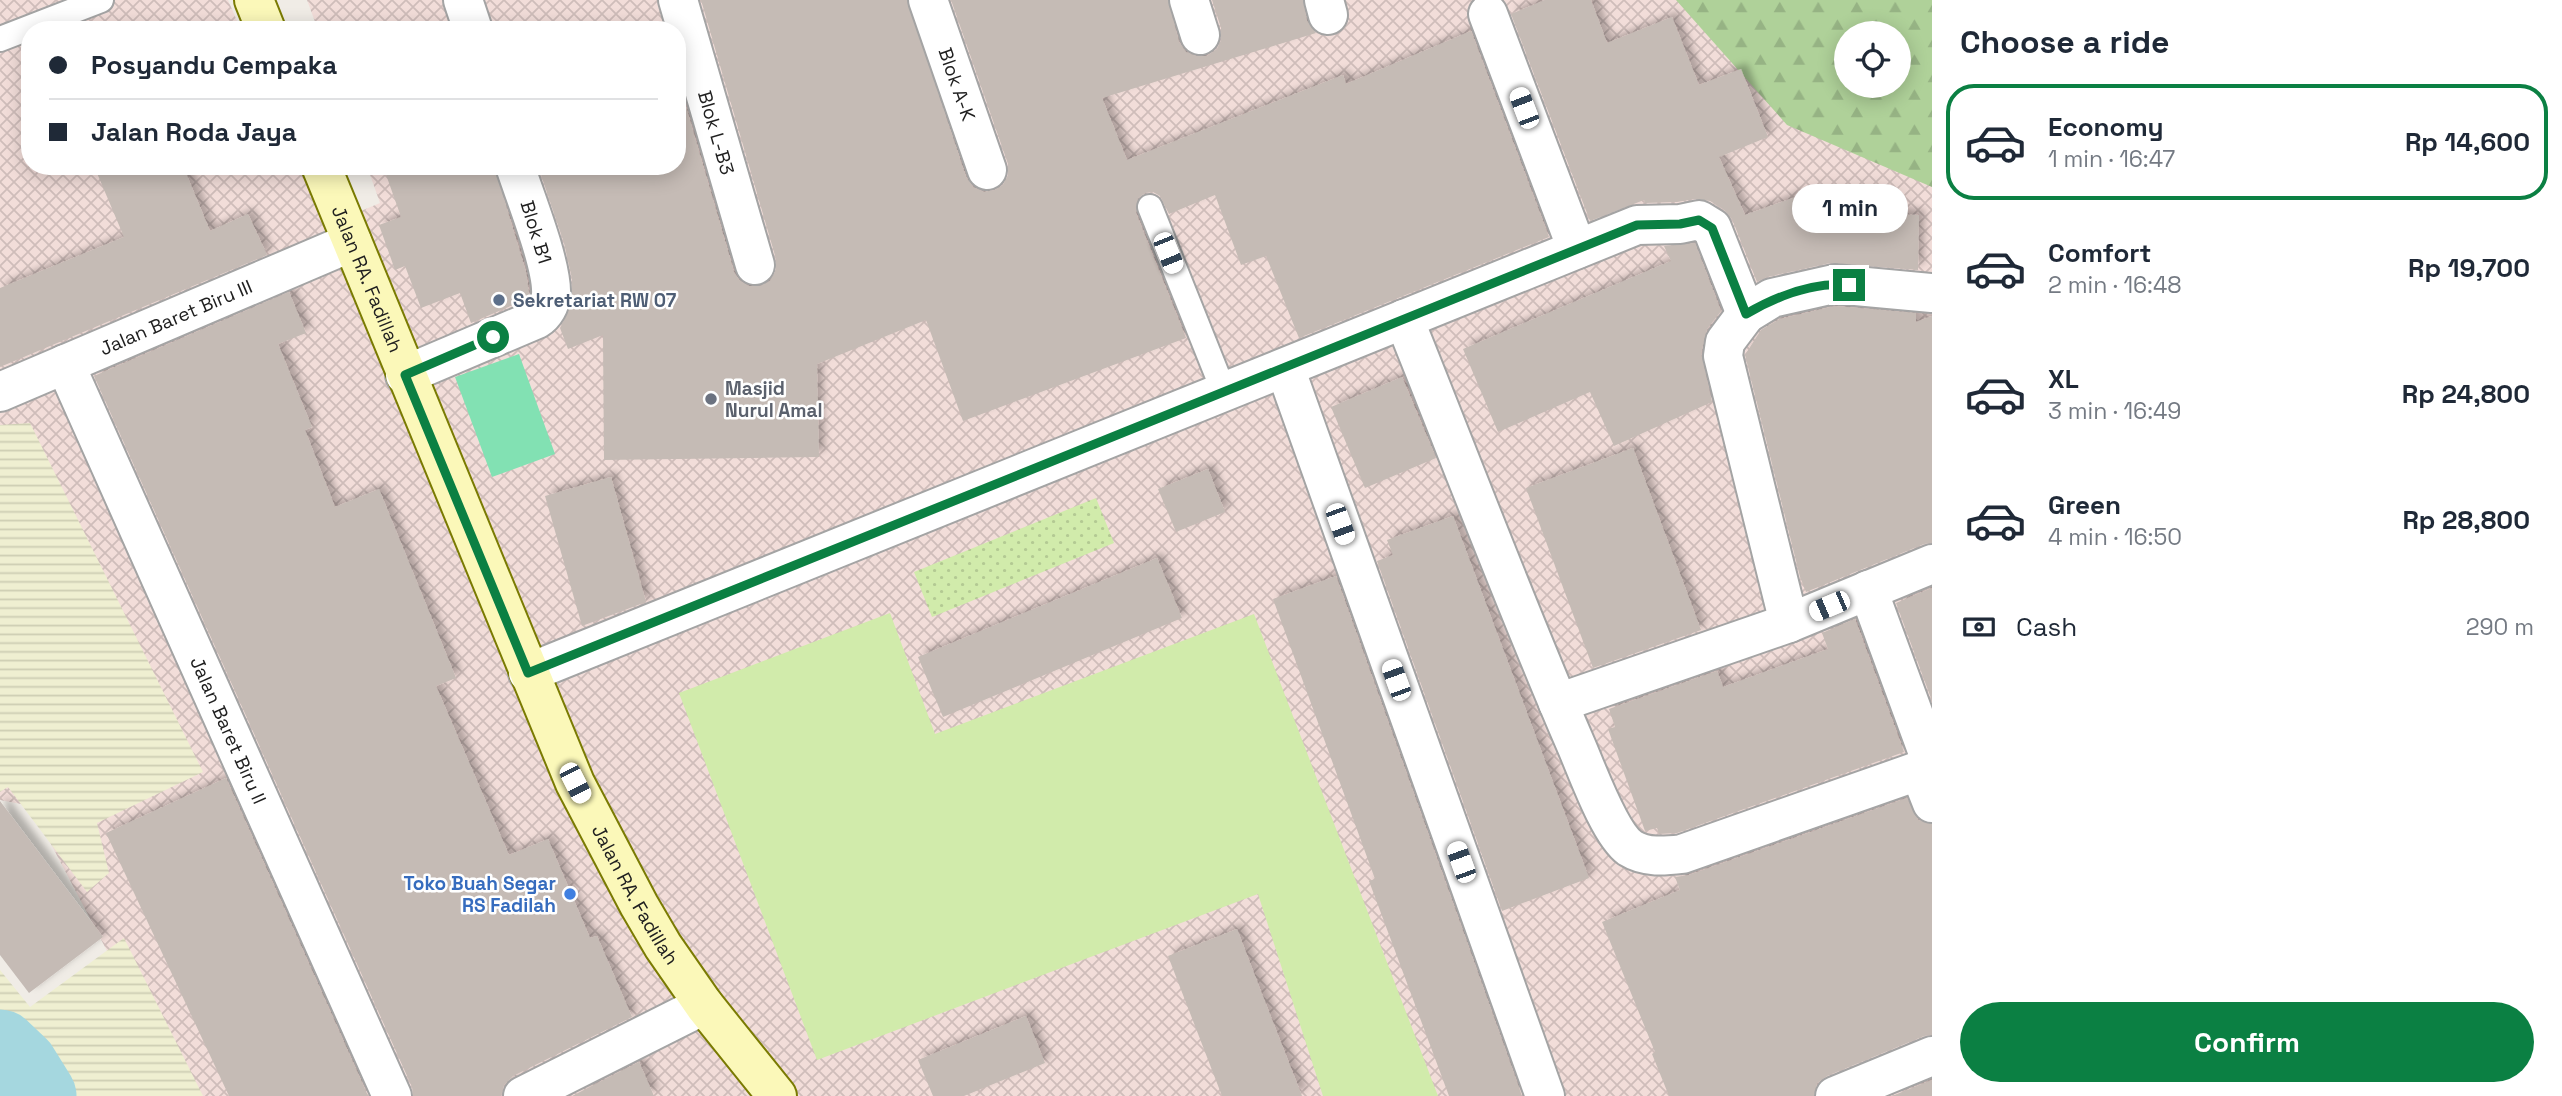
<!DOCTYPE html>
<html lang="en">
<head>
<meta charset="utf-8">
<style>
	body { margin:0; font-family:"Space Grotesk",sans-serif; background:#f6f6f7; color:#1f2937; height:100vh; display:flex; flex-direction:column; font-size:26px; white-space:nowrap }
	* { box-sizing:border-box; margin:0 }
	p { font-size:23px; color:#747a83 }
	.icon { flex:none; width:38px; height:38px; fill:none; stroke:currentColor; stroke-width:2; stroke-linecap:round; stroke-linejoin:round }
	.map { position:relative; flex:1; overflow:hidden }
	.panel { display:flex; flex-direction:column; background:#fff; width:630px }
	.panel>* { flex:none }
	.hud { position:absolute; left:21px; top:21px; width:665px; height:154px; border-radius:28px; box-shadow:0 4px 18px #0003; display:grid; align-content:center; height:154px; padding:0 28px; background:#fff }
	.tools { position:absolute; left:1834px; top:21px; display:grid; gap:14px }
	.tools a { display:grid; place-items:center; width:77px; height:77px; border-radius:50%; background:#fff; box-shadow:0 4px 18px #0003; font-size:35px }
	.end { position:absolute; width:32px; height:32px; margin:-16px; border:9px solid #0b8043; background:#fff; box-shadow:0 0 0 4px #fff }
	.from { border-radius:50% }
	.bubble { position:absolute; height:49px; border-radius:24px; background:#fff; box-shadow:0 4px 18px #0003; font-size:23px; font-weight:700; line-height:49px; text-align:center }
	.car { position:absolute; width:21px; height:42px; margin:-21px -10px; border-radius:9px; box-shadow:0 0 5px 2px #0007; background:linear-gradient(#fff 24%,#345 0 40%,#fff 0 76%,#345 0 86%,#fff 0) }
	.hud b { display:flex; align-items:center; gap:24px; height:66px; font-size:26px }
	.hud b+b { border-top:2px solid #e0e1e3 }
	.hud i { width:18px; height:18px; background:#1f2937 }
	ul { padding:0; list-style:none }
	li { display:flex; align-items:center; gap:21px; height:116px; margin:0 14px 10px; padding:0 14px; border:4px solid transparent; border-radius:28px }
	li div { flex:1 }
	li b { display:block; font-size:26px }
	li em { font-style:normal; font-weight:700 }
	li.selected { border-color:#0b8043 }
	li>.icon { width:63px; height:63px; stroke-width:1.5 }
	h2 { padding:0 28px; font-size:32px; line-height:84px }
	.pay { display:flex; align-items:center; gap:18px; height:77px; padding:0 28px; font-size:26px }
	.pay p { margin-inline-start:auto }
	.action { display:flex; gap:14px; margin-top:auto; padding:14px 28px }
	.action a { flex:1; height:80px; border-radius:42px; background:#0b8043; color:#fff; font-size:28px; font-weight:700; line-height:80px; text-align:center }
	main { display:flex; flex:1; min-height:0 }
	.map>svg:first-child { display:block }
</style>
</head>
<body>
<main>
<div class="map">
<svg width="1932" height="1096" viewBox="0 0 1932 1096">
	<defs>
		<pattern id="military-cross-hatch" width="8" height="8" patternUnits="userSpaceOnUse" patternTransform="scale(1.75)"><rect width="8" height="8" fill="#f2ddd9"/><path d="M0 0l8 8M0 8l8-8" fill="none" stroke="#cfbdba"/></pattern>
		<pattern id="farmland-rules" width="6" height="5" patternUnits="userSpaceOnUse" patternTransform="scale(1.75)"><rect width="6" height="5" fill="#efefd1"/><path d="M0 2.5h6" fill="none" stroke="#cdcdb3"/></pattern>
		<pattern id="forest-firs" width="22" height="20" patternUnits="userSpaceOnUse" patternTransform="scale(1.75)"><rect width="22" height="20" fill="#afd199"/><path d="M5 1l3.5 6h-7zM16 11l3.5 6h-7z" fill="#96b384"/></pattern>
		<pattern id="garden-dots" width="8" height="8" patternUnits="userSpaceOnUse" patternTransform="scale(1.75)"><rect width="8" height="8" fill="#d1ebab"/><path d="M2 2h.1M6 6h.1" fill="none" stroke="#b3c993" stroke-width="1.8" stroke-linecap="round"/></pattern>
		<filter id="shadow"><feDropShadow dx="6" dy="-6" stdDeviation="3.5" flood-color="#0004"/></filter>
	</defs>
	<rect width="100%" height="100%" fill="#f0ece6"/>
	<polygon fill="url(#military-cross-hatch)" points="0,0 228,0 241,30 30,30 30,166 299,166 325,226 380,203 367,166 677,166 677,30 318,30 307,0 1782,0 1846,86 1932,135 1932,1096 180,1096 137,1008 31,806 0,800"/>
	<g fill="url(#farmland-rules)">
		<polygon points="30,423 203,772 97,823 109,873 87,892 8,787 0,792 0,425"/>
		<polygon points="124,938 203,1096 72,1096 70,1087 14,1030 0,1022 0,970 30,1007"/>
	</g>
	<polygon fill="#d1ebab" points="890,613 935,734 1254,614 1438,1096 1323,1096 1258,894 817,1060 679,693"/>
	<path fill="url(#forest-firs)" fill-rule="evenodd" d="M1676,0H1932V187L1787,125ZM1846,33H1899V86H1846Z"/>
	<polygon fill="url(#garden-dots)" points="1096,498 1114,543 932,617 914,572"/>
	<polygon fill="#82e1b3" points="519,354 555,454 492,477 455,377"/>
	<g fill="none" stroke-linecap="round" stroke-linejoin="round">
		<polyline stroke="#a5d7df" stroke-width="77" points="0,1048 20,1067 38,1096"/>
	</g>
	<g fill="#c5bbb5" filter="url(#shadow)">
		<polygon points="701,0 907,0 966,177 973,187 984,192 995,190 1003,185 1008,175 1008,164 951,0 1168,0 1179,42 1186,52 1196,56 1207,56 1217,49 1221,40 1221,28 1212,0 1303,0 1307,21 1316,33 1102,98 1127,160 1343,75 1346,84 1471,31 1549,237 1299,338 1266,256 1241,265 1215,195 1169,214 1160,196 1153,192 1145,193 1138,198 1136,213 1186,338 963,421 926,320 817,364 819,457 604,460 603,335 568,349 560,328 572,304 572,279 564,243 538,166 677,166 677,76 734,272 739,280 749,286 760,286 770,281 776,270 776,259"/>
		<polygon points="1545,0 1591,0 1607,43 1672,17 1699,85 1741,69 1768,137 1719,157 1745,215 1801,195 1803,201 1865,199 1865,214 1919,215 1918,270 1830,263 1767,277 1757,282 1732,219 1723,209 1710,201 1695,199 1677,202 1645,203 1644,200 1590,221 1511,14"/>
		<polygon points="94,166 183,166 210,231 248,214 267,255 0,367 0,288 124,237"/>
		<polygon points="383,166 494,166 526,272 529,294 527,299 471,323 460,293 421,308 405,266 395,270 379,225 401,217"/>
		<polygon points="1695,243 1721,311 1707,329 1701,353 1712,402 1614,446 1590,392 1498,432 1463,349 1671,261 1664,246"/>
		<polygon points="289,292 306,333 278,344 312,427 305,430 335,507 379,489 456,678 436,686 509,855 548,839 590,938 597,936 632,1017 513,1076 504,1085 501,1096 413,1096 412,1087 94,376"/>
		<polygon points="1835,306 1916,313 1916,322 1932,316 1932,543 1924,544 1806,592 1800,577 1745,355 1761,330 1780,319"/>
		<polygon points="1402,377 1436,458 1365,488 1331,407"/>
		<polygon points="1633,448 1701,630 1593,668 1526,488"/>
		<polygon points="1208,469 1225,512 1176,532 1158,489"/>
		<polygon points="611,477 646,602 582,626 545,496"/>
		<polygon points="1453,516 1589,878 1502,911 1377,561 1393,555 1387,540"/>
		<polygon points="1157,558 1182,618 943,717 918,657"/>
		<polygon points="1336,576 1522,1096 1449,1096 1369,881 1375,879 1273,599"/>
		<polygon points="1932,588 1932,701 1896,603"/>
		<polygon points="1855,619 1904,752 1677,833 1659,834 1657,828 1645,831 1608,729 1615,727 1609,709 1717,671 1723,687 1828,649 1822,633"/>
		<polygon points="226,778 368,1096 229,1096 106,833"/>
		<polygon points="1907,798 1918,820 1932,824 1932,1035 1924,1036 1827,1076 1817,1083 1814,1096 1669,1096 1652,1054 1655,1052 1602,922 1680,890 1675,877 1689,875"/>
		<polygon points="0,801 103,937 29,993 0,955"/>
		<polygon points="1237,929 1260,989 1302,1096 1222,1096 1168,956"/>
		<polygon points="1026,1016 1045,1063 964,1096 933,1096 918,1060"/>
		<polygon points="639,1062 654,1096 572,1096"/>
		<polygon points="1932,1080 1932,1096 1892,1096"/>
	</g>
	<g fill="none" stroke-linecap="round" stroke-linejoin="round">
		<g stroke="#a4a4a4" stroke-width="28">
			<g id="service">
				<polyline points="0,39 101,0"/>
				<polyline points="1150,207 1224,392"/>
			</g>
		</g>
		<g stroke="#a4a4a4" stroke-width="42">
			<g id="minor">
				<polyline points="463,0 473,30"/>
				<path id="s1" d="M678,0L755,265"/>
				<path id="s2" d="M928,0L987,170"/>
				<polyline points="1189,0 1200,35"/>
				<polyline points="1324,0 1328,15"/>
				<polyline points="1488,14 1577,249"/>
				<polyline points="1746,314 1725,342 1723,356 1789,623"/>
				<path d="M1404,319C1461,461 1515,604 1576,745C1587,770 1609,833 1630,848C1646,858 1665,856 1682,854L1932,766"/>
				<path id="s3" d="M65,364L392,1096"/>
				<polyline points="1285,368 1545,1096"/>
				<path d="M405,375L537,319C545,314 550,305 551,295C553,266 525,197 515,166"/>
				<path id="s4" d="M0,392L352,242"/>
				<polyline points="1868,590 1932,764"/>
				<polyline points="528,673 1637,225 1680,224 1699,220 1712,228 1746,314 1772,298 1834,284 1932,293"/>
				<polyline points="1558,703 1789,623 1932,564"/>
				<polyline points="1919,770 1932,803"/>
				<polyline points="523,1096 704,1005"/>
				<polyline points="1835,1096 1932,1056"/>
			</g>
		</g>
		<g stroke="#7a7b02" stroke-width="42">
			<g id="secondary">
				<polyline points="254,0 266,30"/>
				<path id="s5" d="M321,166L575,783L639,905L663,946L704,1005L777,1096"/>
			</g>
		</g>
		<use href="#service" stroke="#fff" stroke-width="24"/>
		<use href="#minor" stroke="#fff" stroke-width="38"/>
		<use href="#secondary" stroke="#fbf8b9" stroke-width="38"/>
	</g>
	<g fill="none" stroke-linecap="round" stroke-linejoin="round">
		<path stroke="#0b8043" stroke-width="9" d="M493,337L405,375L528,673L1637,225L1680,224L1699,220L1712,228L1746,314C1777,296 1813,282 1849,285"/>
	</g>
	<circle fill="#5c6f8a" stroke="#fff" stroke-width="2.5" cx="499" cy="300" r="7"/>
	<circle fill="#6b7280" stroke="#fff" stroke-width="2.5" cx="711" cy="399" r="7"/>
	<circle fill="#3f7fe0" stroke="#fff" stroke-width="2.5" cx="570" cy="894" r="7"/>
	<g text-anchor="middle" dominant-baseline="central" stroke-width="5" stroke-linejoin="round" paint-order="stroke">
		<g font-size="19" fill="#202020" stroke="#fff">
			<text stroke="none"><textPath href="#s2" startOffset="89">Blok A-K</textPath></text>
			<text stroke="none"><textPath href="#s1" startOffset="138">Blok L-B3</textPath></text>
			<text transform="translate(536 232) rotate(73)">Blok B1</text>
			<text stroke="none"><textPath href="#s5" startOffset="122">Jalan RA. Fadillah</textPath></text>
			<text stroke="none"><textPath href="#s4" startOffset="191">Jalan Baret Biru III</textPath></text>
			<text stroke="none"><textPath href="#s3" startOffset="401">Jalan Baret Biru II</textPath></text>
			<text stroke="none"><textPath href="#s5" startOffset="794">Jalan RA. Fadillah</textPath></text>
		</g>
		<g font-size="19" font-weight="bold" fill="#4e5e75" stroke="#fff" text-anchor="start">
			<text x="513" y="300">Sekretariat RW 07</text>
		</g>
		<g font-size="19" font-weight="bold" fill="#5b616d" stroke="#fff" text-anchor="start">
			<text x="725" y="388">Masjid<tspan x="725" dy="22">Nurul Amal</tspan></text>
		</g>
		<g font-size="19" font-weight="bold" fill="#366cbe" stroke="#fff" text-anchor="end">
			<text x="556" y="883">Toko Buah Segar<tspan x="556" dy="22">RS Fadilah</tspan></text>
		</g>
	</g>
</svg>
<div class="tools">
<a><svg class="icon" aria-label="locate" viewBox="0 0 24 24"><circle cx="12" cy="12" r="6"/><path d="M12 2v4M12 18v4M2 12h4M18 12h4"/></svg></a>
</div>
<i class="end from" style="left:493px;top:337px"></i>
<i class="end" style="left:1849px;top:285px"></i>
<div class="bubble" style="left:1792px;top:184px;width:116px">1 min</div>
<i class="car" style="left:1524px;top:108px;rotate:339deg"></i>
<i class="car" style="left:1168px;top:253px;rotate:158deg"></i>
<i class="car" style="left:1340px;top:524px;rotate:160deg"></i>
<i class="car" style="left:1829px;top:606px;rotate:247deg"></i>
<i class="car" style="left:1396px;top:680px;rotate:340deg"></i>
<i class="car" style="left:575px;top:783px;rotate:153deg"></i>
<i class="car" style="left:1461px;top:862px;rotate:340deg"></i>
<div class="hud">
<b><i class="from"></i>Posyandu Cempaka</b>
<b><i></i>Jalan Roda Jaya</b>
</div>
</div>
<section class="panel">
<h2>Choose a ride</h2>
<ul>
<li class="selected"><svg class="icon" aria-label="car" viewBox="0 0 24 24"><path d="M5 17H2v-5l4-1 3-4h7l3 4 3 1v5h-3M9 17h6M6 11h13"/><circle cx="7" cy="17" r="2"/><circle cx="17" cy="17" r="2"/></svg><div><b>Economy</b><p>1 min · 16:47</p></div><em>Rp 14,600</em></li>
<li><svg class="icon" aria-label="car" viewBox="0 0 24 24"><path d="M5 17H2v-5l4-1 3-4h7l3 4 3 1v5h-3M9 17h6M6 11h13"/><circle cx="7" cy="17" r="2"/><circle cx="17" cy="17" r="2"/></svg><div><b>Comfort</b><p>2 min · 16:48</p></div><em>Rp 19,700</em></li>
<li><svg class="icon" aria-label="car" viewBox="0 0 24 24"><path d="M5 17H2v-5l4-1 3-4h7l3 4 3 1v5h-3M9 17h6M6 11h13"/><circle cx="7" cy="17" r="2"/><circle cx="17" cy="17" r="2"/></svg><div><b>XL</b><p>3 min · 16:49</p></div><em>Rp 24,800</em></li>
<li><svg class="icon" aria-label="car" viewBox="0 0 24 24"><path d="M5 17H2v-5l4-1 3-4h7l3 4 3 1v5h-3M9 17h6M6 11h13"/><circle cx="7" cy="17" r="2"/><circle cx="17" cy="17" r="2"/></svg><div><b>Green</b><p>4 min · 16:50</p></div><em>Rp 28,800</em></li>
</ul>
<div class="pay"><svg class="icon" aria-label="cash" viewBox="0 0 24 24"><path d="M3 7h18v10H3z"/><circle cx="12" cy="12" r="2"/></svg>Cash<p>290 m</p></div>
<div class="action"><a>Confirm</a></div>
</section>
</main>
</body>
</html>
